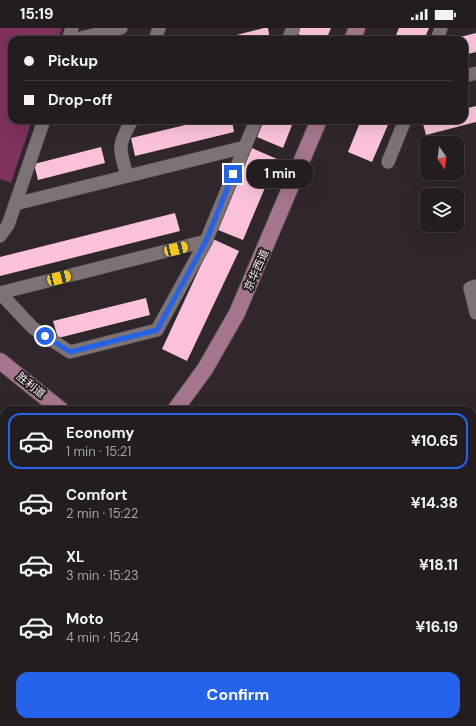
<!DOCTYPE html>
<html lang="en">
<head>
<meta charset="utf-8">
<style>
	body { margin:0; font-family:"DM Sans","Noto Sans SC",sans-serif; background:#2b2629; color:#f1f3f6; height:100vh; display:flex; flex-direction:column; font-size:15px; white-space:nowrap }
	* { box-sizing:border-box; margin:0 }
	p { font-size:13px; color:#a3a2a5 }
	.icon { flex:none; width:22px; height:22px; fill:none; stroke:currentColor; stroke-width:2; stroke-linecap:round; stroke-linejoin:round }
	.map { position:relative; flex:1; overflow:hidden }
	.side { position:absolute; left:0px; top:378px; width:476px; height:320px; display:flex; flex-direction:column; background:#231d20; border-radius:12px 12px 0 0; box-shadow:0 4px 16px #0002,0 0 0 1px #403b3e }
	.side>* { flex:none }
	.hud { position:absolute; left:8px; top:8px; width:460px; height:88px; border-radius:12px; box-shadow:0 4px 16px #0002,0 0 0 1px #403b3e; display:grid; align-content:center; height:88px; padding:0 16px; background:#231d20 }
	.needle { width:26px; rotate:166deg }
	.tools { position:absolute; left:420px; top:108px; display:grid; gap:8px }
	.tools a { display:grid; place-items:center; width:44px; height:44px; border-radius:8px; background:#231d20; box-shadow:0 4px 16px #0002,0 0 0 1px #403b3e; font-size:20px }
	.end { position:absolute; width:18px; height:18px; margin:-9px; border:5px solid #2563eb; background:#fff; box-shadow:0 0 0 2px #fff }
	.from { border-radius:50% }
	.bubble { position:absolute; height:28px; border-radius:12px; background:#231d20; box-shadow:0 4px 16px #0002,0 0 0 1px #403b3e; font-size:13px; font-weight:700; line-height:28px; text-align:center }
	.car { position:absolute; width:12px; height:24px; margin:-12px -6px; border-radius:5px; box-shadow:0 0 3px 1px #0007; background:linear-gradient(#f5c518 24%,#345 0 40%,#f5c518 0 76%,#345 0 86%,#f5c518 0) }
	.hud b { display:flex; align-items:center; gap:14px; height:38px; font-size:15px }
	.hud b+b { border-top:1px solid #403b3e }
	.hud i { width:10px; height:10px; background:#f1f3f6 }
	ul { padding:7px 0 0; list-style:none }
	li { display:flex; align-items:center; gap:12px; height:56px; margin:0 8px 6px; padding:0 8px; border:2px solid transparent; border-radius:12px }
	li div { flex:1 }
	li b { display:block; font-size:15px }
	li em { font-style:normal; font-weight:700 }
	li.selected { border-color:#2563eb }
	li>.icon { width:36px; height:36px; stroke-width:1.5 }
	.cta { display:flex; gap:8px; margin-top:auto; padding:8px 16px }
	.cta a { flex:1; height:46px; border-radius:12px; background:#2563eb; color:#fff; font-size:16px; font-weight:700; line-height:46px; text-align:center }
	.status { display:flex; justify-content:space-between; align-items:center; height:28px; padding:0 20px; background:#231d20; direction:ltr }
	.status svg { height:11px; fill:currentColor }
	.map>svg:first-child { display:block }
</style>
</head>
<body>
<div class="status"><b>15:19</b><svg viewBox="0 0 49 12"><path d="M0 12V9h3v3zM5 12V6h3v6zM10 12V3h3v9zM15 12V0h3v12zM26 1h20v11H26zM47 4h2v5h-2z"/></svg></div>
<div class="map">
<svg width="476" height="698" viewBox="0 0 476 698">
	<rect width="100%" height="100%" fill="#2f272b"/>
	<polygon fill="#7f325b" points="0,0 62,0 58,12 12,12 12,92 32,92 11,155 0,151"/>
	<g fill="#fbc1db">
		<polygon points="264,0 268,0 270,12 217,12"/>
		<polygon points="300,0 331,0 326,12 314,12 298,6"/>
		<polygon points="399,0 429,0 424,12 394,12"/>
		<polygon points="476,5 476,24 464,27 464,12 452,11"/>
		<polygon points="476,78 476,94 426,107 422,92 464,92 464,81"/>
		<polygon points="206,92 232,92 234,104 135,128 131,110"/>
		<polygon points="264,92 294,92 283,120 257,109"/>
		<polygon points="361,92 390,92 372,134 348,124"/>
		<polygon points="101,119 105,135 38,152 34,136"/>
		<polygon points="252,120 277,131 243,212 218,202"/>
		<polygon points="175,185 180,203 0,248 0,229"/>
		<polygon points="213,211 239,223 187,333 162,321"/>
		<polygon points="146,270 150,287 58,310 53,293"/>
		<polygon points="4,445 4,468 0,469 0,446"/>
	</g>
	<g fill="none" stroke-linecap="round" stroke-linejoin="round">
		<g stroke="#4c4648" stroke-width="14">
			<g id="minor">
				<polyline points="68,12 72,0"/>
				<polyline points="73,12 121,0"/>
				<polyline points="155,12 159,0"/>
				<polyline points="288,12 293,0"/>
				<polyline points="437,12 441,0"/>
				<polyline points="465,48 476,45"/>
				<polyline points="388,134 405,92"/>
				<path d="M127,148C119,119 117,118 132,92"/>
				<polyline points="15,176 245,119"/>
				<polyline points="0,208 8,197 44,92"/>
				<polyline points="476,258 470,260 476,285"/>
				<polyline points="0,265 33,300 70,324 157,302 206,213 256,92"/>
				<polyline points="0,265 206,213"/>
				<polyline points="472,687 476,686"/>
				<polyline points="431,698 446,694"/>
			</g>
		</g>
		<g stroke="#4c4648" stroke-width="18">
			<g id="major">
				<polyline points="352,12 357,0"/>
				<polyline points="0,333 61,382"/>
				<polyline points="175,382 205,341 237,285 319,92"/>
				<polyline points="0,609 4,604"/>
				<polyline points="240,694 241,698"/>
			</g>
		</g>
		<use href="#minor" stroke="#7d7377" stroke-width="13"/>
		<use href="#major" stroke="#a5768d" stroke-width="16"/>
	</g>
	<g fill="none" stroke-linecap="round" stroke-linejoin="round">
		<polyline stroke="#2563eb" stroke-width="5" points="45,308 70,324 157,302 206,213 233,146"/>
	</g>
	<g text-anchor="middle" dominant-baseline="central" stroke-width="4" stroke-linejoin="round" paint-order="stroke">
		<g font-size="11" fill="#f4eff1" stroke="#251e21">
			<text transform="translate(256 242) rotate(-66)">京华西道</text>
			<text transform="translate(31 357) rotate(39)">胜利道</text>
		</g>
	</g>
</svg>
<div class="tools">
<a><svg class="needle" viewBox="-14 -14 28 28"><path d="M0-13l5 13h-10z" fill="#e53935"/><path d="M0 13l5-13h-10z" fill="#a3a2a5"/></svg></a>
<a><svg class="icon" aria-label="layers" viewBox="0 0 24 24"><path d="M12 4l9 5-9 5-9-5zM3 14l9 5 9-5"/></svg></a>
</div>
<i class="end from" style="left:45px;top:308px"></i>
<i class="end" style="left:233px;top:146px"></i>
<div class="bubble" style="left:247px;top:132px;width:66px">1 min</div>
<i class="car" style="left:176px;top:221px;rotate:76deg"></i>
<i class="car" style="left:59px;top:250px;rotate:76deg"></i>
<div class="hud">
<b><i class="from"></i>Pickup</b>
<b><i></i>Drop-off</b>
</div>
<section class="side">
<ul>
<li class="selected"><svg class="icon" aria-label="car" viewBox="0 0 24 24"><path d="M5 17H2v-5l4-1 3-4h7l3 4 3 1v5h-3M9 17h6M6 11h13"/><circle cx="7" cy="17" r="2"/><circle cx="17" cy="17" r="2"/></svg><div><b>Economy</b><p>1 min · 15:21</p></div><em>¥10.65</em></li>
<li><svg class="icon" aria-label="car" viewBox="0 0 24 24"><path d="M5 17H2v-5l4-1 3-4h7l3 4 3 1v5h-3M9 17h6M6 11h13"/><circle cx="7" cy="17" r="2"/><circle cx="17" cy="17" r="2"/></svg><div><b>Comfort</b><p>2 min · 15:22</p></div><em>¥14.38</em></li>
<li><svg class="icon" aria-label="car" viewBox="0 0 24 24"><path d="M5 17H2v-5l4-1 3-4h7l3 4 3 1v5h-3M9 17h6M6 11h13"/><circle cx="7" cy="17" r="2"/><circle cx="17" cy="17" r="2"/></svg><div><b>XL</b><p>3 min · 15:23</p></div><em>¥18.11</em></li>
<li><svg class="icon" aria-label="car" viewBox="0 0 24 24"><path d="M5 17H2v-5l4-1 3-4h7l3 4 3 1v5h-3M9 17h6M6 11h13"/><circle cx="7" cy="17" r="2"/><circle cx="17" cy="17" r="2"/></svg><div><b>Moto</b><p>4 min · 15:24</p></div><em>¥16.19</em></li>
</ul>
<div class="cta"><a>Confirm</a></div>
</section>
</div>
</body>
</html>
